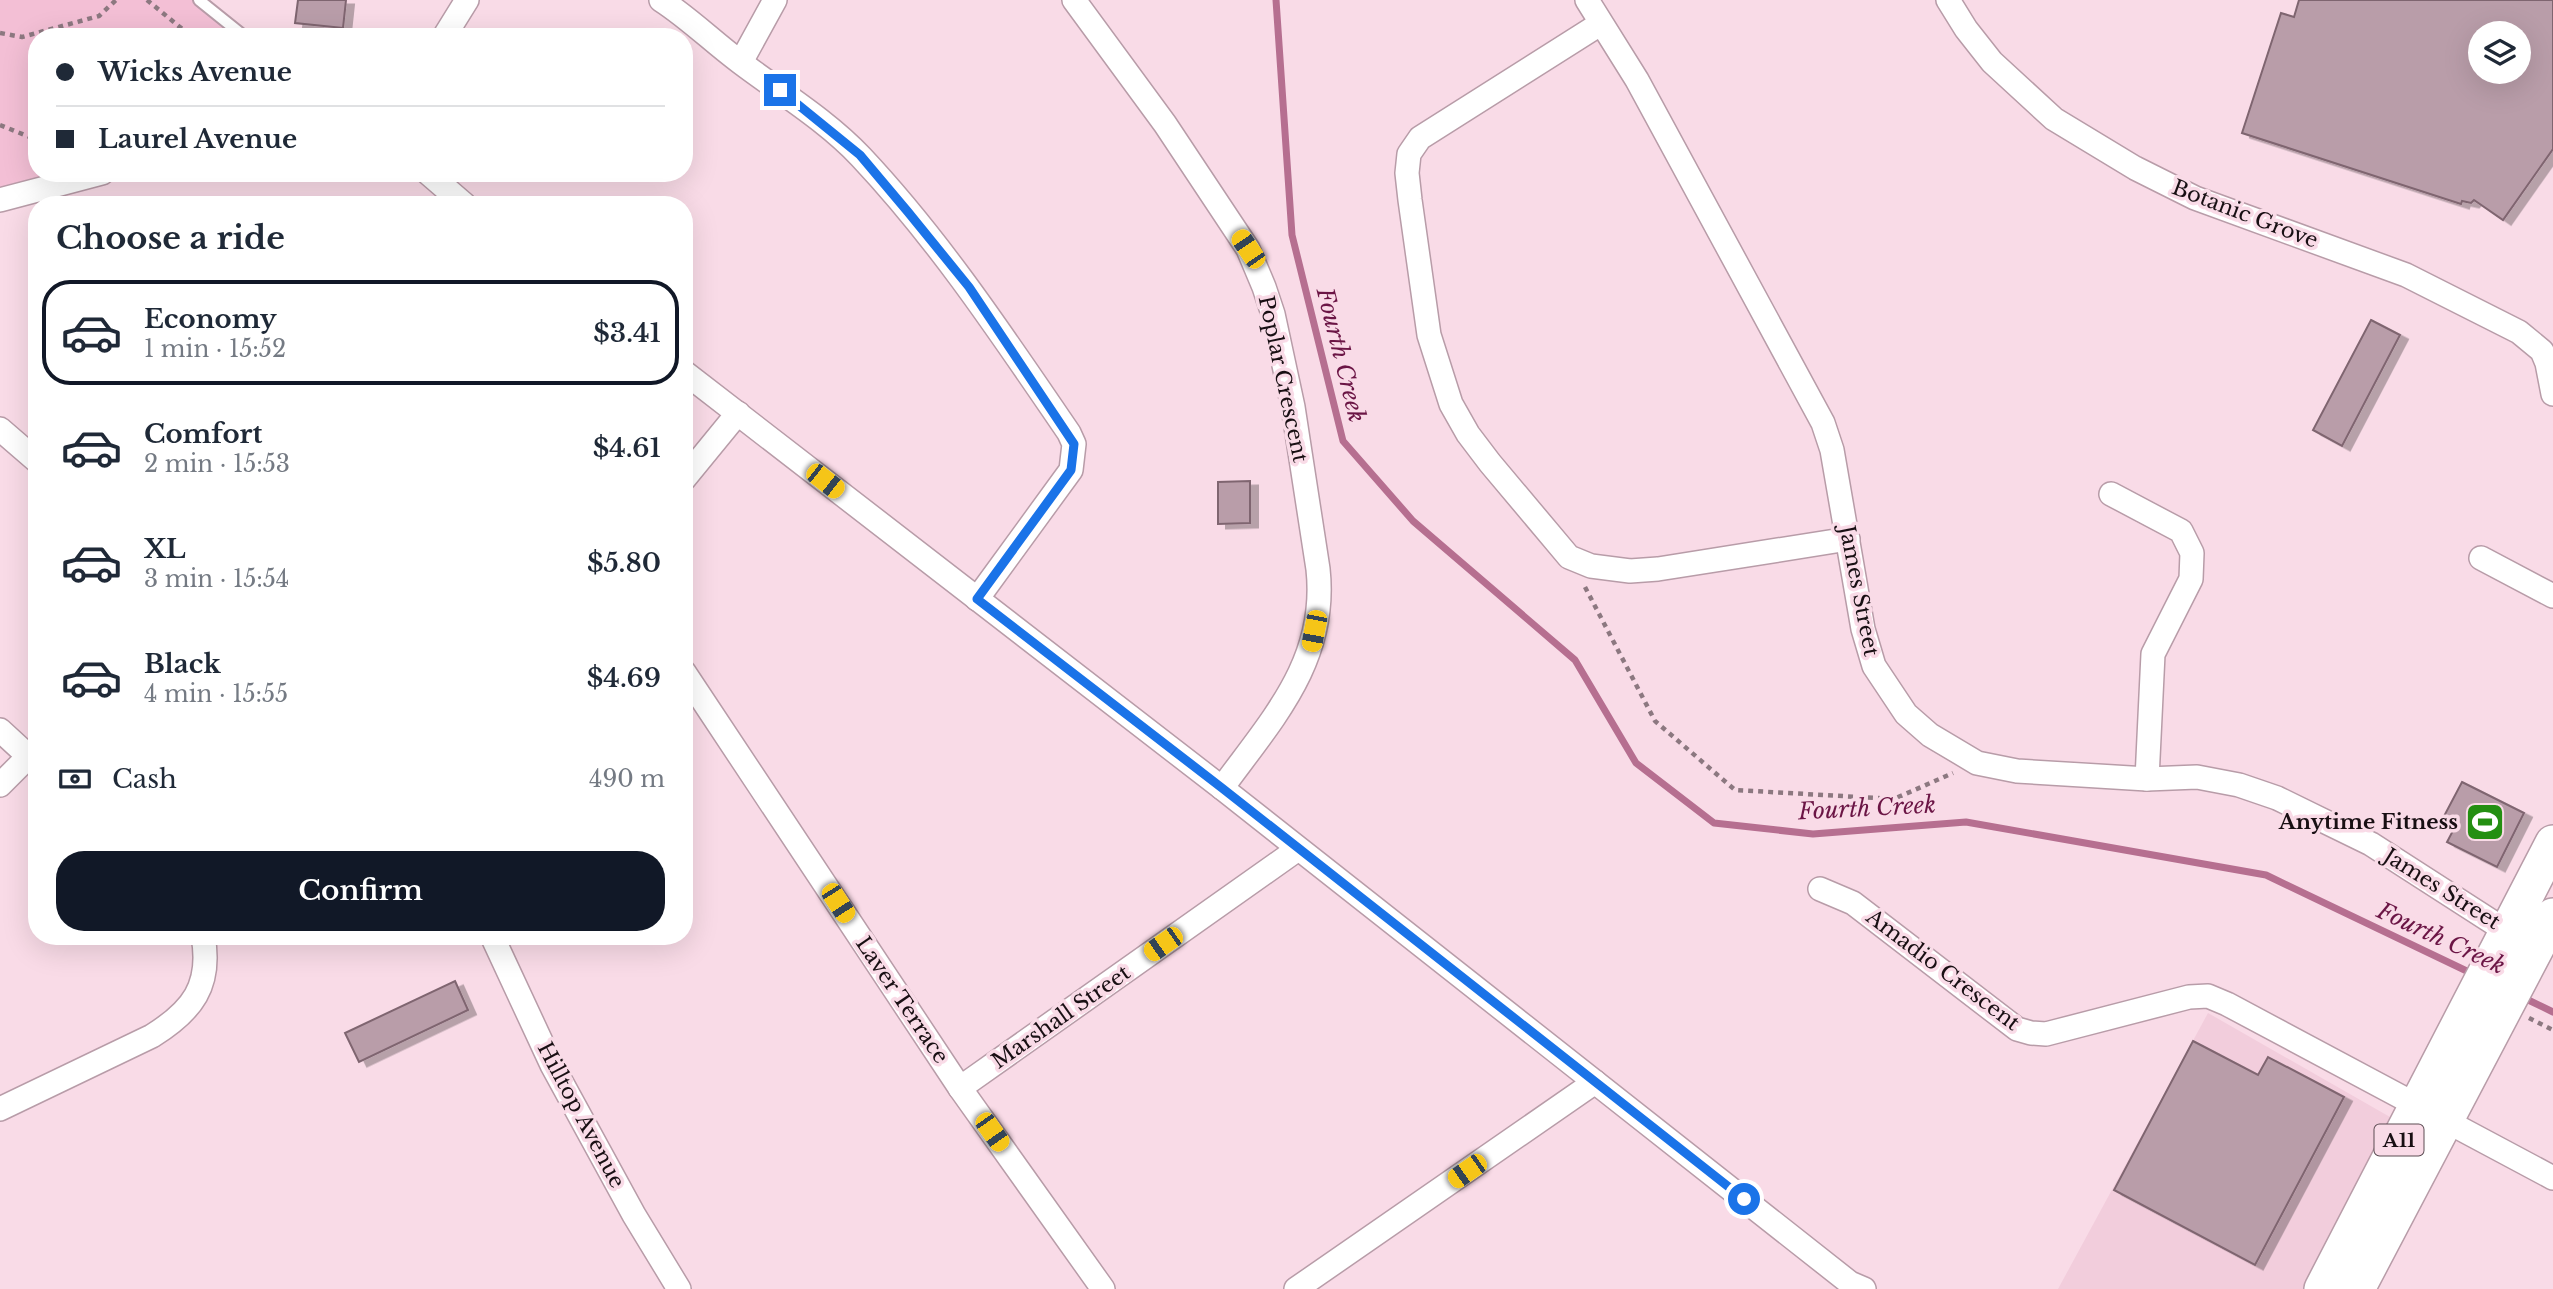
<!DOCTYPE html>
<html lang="en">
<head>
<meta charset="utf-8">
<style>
	body { margin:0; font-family:"Libre Baskerville",serif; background:#f6f6f7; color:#1f2937; height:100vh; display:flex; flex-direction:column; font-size:26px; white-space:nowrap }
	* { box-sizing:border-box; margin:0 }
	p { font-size:23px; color:#747a83 }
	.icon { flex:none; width:38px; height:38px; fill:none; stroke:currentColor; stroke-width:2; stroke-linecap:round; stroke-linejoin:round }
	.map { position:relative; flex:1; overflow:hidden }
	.panel { position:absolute; left:28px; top:196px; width:665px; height:749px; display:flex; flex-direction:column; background:#fff; border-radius:28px; box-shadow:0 7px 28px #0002 }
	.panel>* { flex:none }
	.guide { position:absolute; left:28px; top:28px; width:665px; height:154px; border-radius:28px; box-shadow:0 7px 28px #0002; display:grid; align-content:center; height:154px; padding:0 28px; background:#fff }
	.fabs { position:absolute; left:2468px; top:21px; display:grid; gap:14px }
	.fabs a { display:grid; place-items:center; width:63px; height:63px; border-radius:50%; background:#fff; box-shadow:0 7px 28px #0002; font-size:35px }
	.end { position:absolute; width:32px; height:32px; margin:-16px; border:9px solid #1a73e8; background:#fff; box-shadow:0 0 0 4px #fff }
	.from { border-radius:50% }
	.car { position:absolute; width:21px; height:42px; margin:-21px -10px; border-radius:9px; box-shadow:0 0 5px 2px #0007; background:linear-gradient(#f5c518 24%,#345 0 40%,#f5c518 0 76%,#345 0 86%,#f5c518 0) }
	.guide b { display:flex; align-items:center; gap:24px; height:66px; font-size:26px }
	.guide b+b { border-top:2px solid #e0e1e3 }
	.guide i { width:18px; height:18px; background:#1f2937 }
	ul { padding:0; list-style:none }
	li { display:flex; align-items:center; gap:21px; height:105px; margin:0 14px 10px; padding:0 14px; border:4px solid transparent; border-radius:28px }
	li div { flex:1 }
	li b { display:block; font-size:26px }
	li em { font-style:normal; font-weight:600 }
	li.current { border-color:#111827 }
	li>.icon { width:63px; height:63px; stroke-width:1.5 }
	h2 { padding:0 28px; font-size:32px; line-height:84px }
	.pay { display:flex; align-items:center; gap:18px; height:77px; padding:0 28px; font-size:26px }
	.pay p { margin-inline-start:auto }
	.button { display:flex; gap:14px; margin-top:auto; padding:14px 28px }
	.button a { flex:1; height:80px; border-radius:28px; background:#111827; color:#fff; font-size:28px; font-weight:600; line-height:80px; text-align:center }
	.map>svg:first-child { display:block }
</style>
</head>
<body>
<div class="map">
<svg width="2553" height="1289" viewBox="0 0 2553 1289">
	<defs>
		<filter id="shadow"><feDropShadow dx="8" dy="4.5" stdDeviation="0" flood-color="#0004"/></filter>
	</defs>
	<rect width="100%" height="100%" fill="#f9dbe7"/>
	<polygon fill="#f2cddc" points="2208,1013 2397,1121 2306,1289 2058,1289"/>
	<polygon fill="#f3bfd5" points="0,0 199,0 245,37 37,37 37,173 114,173 0,203"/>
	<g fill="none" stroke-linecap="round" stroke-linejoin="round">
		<g stroke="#b66f90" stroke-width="7">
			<polyline points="1276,0 1292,235 1343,441 1413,521 1575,660 1636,763 1714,823 1813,834 1966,822 2266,875 2473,974"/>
			<polyline points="2522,997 2553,1012"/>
		</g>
	</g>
	<g fill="#b99da9" stroke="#7f6570" stroke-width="2" fill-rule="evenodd" filter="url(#shadow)">
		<polygon points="298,0 346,0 343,28 295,23"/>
		<path d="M2299,0H2553V149L2503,220L2474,200L2471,203L2462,201L2461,204L2242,133L2281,13L2294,17ZM2480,33H2518V72H2480Z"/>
		<polygon points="2371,320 2400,335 2342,446 2313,430"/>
		<polygon points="1250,481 1250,523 1218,524 1218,482"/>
		<polygon points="2462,782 2524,813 2497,867 2447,842 2456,825 2443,818"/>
		<polygon points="455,981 468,1010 359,1062 345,1033"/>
		<polygon points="2193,1041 2258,1075 2268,1057 2344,1097 2255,1265 2114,1190"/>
	</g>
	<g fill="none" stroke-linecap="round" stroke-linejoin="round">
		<g stroke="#b89ca8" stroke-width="14">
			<polyline id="service" points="199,0 245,37"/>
		</g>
		<g stroke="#b89ca8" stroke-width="26">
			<g id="minor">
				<path d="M661,0C689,18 713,42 740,62C781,93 826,120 861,157C940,241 1004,338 1069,433L1074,444L1071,470L977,599"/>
				<path d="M1074,0L1165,124L1248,249L1264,287L1273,314L1293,407L1318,569C1328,661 1272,719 1222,788"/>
				<polyline points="1587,0 1637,80 1823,423 1832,450 1863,629 1874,666 1906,714 1930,735 1977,763 2017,771 2147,779 2197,777 2239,785 2277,798 2371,844 2517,938"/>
				<polyline points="1948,0 1966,29 1992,62 2054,119 2135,168 2195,198 2406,275 2519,332 2542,351 2547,363 2553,394"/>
				<polyline points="1600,24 1420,138 1409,154 1407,173 1410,200 1429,335 1451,404 1468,434 1490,463 1569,557 1591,566 1630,571 1658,569 1848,539"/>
				<polyline points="444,37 467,0"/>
				<polyline points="741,62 775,0"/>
				<polyline points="428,173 465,205"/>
				<polyline points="0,200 102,173"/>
				<polyline points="684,372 1222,788 1850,1283 1864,1289"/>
				<polyline points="0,429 37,461"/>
				<polyline points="684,479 738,413"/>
				<polyline points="2111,494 2181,531 2192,553 2191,579 2153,654 2147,779"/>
				<polyline points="2481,558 2553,596"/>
				<polyline points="684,672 960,1088 1103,1289"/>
				<polyline points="0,730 37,764"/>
				<polyline points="0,785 28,757"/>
				<polyline points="1820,889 1853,903 2017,1029 2031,1033 2046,1034 2189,997 2208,996 2227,1004 2553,1178"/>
				<polyline points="492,936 552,1065 634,1215 679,1289"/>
				<polyline points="960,1088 1298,849"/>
				<path d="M0,1109L152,1036C192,1011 212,986 203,936"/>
				<polyline points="1296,1289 1595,1082"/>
			</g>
		</g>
		<g stroke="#b89ca8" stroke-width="38">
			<g id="primary">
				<polyline points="2322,1289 2553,843"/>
				<polyline points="2357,1289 2553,916"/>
			</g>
		</g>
		<g stroke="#8c7880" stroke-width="4.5" stroke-dasharray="5 5" stroke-linecap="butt">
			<polyline points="147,0 192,37"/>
			<polyline points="0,33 22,37 99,16 116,0"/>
			<polyline points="0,125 37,140"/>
			<polyline points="1585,587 1655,721 1735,790 1894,799 1953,773"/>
			<polyline points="2529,1018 2553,1030"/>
		</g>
		<use href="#service" stroke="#fff" stroke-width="10"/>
		<use href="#minor" stroke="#fff" stroke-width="23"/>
		<use href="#primary" stroke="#fff" stroke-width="35"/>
	</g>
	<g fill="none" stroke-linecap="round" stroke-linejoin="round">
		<polyline stroke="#1a73e8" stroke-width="9" points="780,90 860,155 908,212 969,287 1074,444 1071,470 977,599 1222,788 1744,1199"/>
	</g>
	<defs>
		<g id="stadium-square" transform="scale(2.0125)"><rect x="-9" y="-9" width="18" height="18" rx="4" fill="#248f12" stroke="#f9dbe7"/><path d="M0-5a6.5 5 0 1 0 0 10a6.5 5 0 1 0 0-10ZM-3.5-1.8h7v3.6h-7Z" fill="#fff"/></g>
	</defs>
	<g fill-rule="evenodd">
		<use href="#stadium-square" x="2485" y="822"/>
	</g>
	<g text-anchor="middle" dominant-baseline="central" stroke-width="7" stroke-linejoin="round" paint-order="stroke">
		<rect fill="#f9dbe7" stroke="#5c4c53" stroke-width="2" x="2374.5" y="1124.5" width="49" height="31" rx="5"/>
		<g font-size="19" font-weight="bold" fill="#180f13">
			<text x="2399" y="1140">A11</text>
		</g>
		<g font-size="21" fill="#180f13" stroke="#f9dbe7">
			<text transform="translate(2245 214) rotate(21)">Botanic Grove</text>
			<text transform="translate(1283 379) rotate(78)">Poplar Crescent</text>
			<text transform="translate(1859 591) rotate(79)">James Street</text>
			<text transform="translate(2442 889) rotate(32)">James Street</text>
			<text transform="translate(1943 970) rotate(37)">Amadio Crescent</text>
			<text transform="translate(902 1000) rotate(56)">Laver Terrace</text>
			<text transform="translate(1061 1017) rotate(-35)">Marshall Street</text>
			<text transform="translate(581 1115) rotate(62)">Hilltop Avenue</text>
		</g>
		<g font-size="21" font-weight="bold" fill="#180f13" stroke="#f9dbe7" text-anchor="end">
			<text x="2458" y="822">Anytime Fitness</text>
		</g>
		<g font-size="23" font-style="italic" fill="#6b1545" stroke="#f9dbe7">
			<text transform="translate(1341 355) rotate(76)">Fourth Creek</text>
			<text transform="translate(1867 808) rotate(-3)">Fourth Creek</text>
			<text transform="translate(2441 938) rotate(25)">Fourth Creek</text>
		</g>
	</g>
</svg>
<div class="fabs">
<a><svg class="icon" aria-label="layers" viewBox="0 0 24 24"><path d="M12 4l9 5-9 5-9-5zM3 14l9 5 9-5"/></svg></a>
</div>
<i class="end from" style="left:1744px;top:1199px"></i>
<i class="end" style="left:780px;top:90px"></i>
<i class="car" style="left:1248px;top:249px;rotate:326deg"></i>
<i class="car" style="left:825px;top:481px;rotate:128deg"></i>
<i class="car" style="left:1314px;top:631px;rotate:191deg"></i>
<i class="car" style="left:838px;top:903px;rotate:147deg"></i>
<i class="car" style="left:1163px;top:944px;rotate:235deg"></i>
<i class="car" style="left:992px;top:1132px;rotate:145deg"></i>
<i class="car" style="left:1467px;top:1171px;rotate:235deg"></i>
<div class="guide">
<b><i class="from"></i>Wicks Avenue</b>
<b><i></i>Laurel Avenue</b>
</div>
<section class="panel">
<h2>Choose a ride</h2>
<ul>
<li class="current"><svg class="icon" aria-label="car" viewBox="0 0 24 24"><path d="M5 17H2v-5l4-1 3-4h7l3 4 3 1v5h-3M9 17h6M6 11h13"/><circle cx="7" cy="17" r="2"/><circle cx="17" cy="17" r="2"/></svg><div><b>Economy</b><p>1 min · 15:52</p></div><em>$3.41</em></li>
<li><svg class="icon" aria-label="car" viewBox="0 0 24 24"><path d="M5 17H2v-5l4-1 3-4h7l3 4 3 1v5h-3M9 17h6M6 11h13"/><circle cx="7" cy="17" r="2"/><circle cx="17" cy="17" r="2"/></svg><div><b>Comfort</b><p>2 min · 15:53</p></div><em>$4.61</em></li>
<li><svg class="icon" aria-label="car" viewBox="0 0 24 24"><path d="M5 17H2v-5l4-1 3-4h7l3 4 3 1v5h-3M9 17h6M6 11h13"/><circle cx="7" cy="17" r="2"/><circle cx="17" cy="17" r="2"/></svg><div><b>XL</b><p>3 min · 15:54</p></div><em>$5.80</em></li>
<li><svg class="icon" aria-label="car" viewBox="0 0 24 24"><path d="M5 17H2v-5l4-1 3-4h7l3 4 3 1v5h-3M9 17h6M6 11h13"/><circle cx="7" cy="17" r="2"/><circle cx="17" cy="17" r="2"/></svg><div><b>Black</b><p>4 min · 15:55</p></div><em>$4.69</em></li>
</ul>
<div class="pay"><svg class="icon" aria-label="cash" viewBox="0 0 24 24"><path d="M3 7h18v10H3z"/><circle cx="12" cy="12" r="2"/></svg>Cash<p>490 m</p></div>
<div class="button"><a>Confirm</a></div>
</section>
</div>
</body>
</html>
